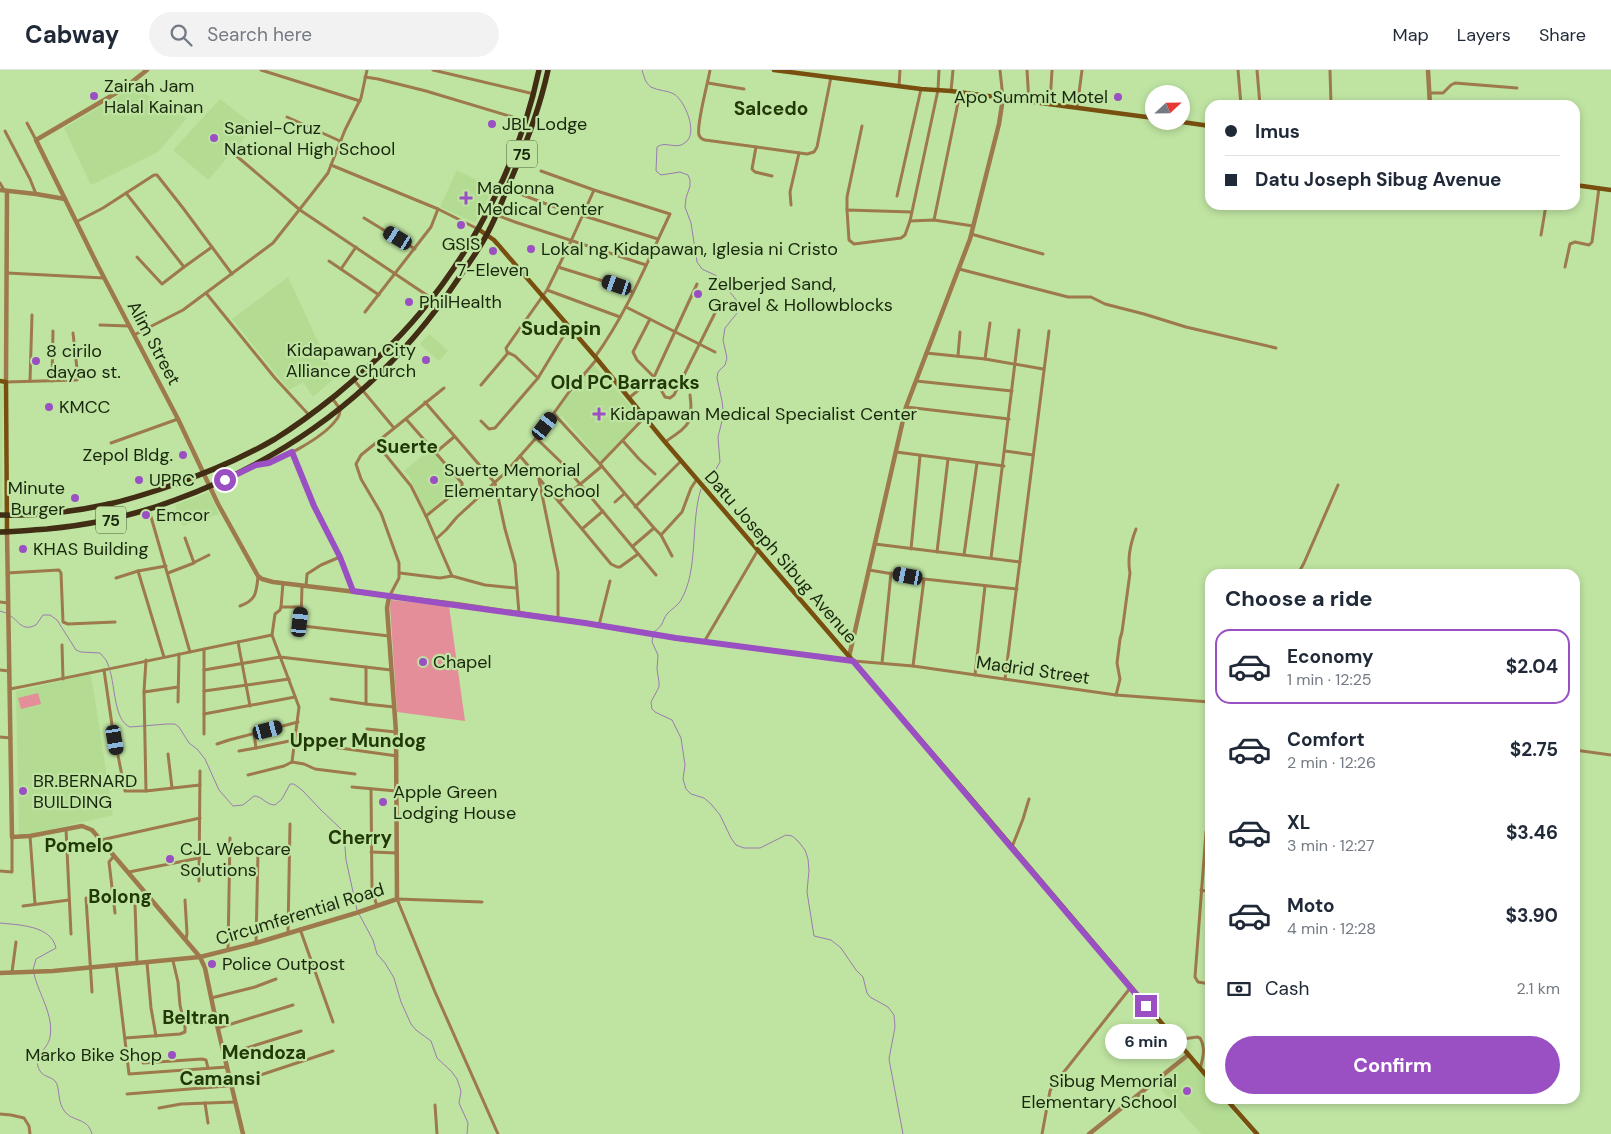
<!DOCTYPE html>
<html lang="en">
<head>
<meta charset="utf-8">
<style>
	body { margin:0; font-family:"DM Sans",sans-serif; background:#f2f2f3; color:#1f2937; height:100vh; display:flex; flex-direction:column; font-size:19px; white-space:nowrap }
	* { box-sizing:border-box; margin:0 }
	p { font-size:16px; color:#747a83 }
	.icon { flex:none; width:28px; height:28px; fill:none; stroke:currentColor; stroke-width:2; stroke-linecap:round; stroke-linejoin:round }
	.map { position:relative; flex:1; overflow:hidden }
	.details { position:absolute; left:1205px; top:499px; width:375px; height:535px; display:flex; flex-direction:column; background:#fff; border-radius:15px; box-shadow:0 2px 8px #0003 }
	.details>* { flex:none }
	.banner { position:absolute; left:1205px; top:30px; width:375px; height:110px; border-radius:15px; box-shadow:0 2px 8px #0003; display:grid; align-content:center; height:110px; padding:0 20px; background:#fff }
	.needle { width:32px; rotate:68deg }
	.fabs { position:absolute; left:1145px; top:15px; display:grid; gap:10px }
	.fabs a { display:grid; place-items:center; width:45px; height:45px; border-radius:50%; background:#fff; box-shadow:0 2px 8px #0003; font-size:25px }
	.end { position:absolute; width:22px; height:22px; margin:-11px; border:6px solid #9a50c2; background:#fff; box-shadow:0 0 0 2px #fff }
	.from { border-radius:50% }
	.bubble { position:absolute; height:35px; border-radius:18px; background:#fff; box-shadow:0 2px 8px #0003; font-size:16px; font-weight:700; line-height:35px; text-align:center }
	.car { position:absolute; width:15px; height:30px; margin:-15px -8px; border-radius:6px; box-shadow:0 0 4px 1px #0007; background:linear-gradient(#222 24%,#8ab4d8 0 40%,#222 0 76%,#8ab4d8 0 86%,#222 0) }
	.banner b { display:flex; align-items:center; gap:18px; height:48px; font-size:19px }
	.banner b+b { border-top:1px solid #e0e1e3 }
	.banner i { width:12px; height:12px; background:#1f2937 }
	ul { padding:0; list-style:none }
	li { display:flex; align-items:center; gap:15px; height:75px; margin:0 10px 8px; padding:0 10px; border:2px solid transparent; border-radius:15px }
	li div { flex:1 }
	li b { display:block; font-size:19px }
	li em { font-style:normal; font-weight:700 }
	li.on { border-color:#9a50c2 }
	li>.icon { width:45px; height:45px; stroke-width:1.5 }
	h2 { padding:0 20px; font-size:22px; line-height:60px }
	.pay { display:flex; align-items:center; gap:12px; height:55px; padding:0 20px; font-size:19px }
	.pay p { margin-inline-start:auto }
	.action { display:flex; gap:10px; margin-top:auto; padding:10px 20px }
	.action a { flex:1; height:58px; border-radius:30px; background:#9a50c2; color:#fff; font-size:20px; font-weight:700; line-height:58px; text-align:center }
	header { display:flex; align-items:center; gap:30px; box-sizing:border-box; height:70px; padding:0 25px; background:#fff; border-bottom:1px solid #e0e1e3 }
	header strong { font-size:24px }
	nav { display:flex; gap:28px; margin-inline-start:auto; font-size:18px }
	.search { width:350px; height:45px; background:#f2f2f3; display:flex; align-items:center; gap:12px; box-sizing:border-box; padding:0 18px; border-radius:28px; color:#747a83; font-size:19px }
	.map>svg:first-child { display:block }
</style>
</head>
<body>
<header>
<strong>Cabway</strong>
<div class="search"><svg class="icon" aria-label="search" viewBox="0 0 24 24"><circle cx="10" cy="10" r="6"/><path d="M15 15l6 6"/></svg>Search here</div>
<nav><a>Map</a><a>Layers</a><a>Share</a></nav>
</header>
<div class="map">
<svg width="1611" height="1064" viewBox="0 0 1611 1064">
	<rect width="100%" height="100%" fill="#bfe4a2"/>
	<g fill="#b3dc92">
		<polygon points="133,17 187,48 158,82 91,115 64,58"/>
		<polygon points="220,29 255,56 208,110 173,80"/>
		<polygon points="457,100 493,118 475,153 440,137"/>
		<polygon points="288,207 335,308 313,327 303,312 289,320 232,249"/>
		<polygon points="429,264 448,281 439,291 420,274"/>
		<polygon points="594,295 641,348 601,392 557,340"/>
		<polygon points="0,315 3,315 2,439 0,439"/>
		<polygon points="430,379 461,414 428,442 425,441 409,406 404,401"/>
		<polygon points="209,422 219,444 183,456 175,435"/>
		<polygon points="91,604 113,745 32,764 19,765 16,621"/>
		<polygon points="1188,988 1210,1014 1210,1029 1222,1029 1252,1064 1201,1064 1156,1014"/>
	</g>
	<g fill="#e48e99">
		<polygon points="391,530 449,536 465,651 397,642 390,536"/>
		<polygon points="38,623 41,634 21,639 18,628"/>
	</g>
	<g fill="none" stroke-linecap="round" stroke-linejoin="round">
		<g stroke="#9c7aaf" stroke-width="1">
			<path d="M642,0C644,6 645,13 651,17C658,21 667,20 674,24C685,31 698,62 686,72C676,81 666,70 657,77L656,101L661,105L680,102L688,105L690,110V116L686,128L685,137L691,153L697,192L702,199L717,206L742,237L725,258L723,270L727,288L725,295L718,302L717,308L722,331L723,340L722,351L718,367L720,392L713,404L705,413"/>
			<polyline points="0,541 6,543"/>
			<path d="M9,545C20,551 21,562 36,555L43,545H50L57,550L76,580L81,582L100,583L106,590L109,597"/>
			<path d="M654,562C665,554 661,552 667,544C671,539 678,536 681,530C699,499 690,453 701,419"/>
			<polyline points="653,566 652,572 658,585 657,599 659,612 659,617 651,632 652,639 655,642 672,650 681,668 685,695 683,709 686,719 691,724 704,728 711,734 720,745 731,768 736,775 744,778 760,778 786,765 792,766 798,771 805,780 808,789 809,800 807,822 814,866 831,870 841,878 856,900 863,907 867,923 870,927 888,937 894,945 895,957 889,989 903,1064"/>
			<path d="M110,601C115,615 114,651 130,657L167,654H175L179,657L189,673L197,679L205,689L219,720L233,736L243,735L254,726C262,726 266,735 275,735L282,729L290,714H294L302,720L321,740L341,759L344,764L346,790L357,840"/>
			<polyline points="359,844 373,870 377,884 385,893 394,908 401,932 411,954 416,960 431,971 437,988 451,1001 457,1009 461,1021 459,1033 468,1053 467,1064"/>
			<path d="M0,853C18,855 51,855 56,878L36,889L33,900"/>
			<path d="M34,904C39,925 54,945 50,967C48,980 31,986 40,1001C44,1007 50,1006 55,1011C61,1018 56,1032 66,1043C75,1052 88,1048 92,1064"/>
		</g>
		<g stroke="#9d794c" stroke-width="3">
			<polyline points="261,0 360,31"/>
			<polyline points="367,0 361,28 345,60 331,95 438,139 478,159"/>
			<polyline points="433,0 534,24"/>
			<path d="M710,0C708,13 696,55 699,65C701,69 702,69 705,70L807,84L814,82L817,77L831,7"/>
			<polyline points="1000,0 1003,28"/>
			<polyline points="1027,0 1029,32"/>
			<polyline points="1238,0 1241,35"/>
			<polyline points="1257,0 1260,35"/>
			<polyline points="1330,0 1331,35"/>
			<polyline points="365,7 378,9 426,21 526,51"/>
			<polyline points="708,13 744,19"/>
			<polyline points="899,16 900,0"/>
			<polyline points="951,21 953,0"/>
			<polyline points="1430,23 1443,23 1451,15 1455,13 1517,18"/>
			<polyline points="1050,34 1052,0"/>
			<polyline points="1077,38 1082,0"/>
			<polyline points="287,47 340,71"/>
			<polyline points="27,53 36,70"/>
			<polyline points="5,61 30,109 36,124"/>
			<polyline points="756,77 752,99 755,102 772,106"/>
			<polyline points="233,83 300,140 440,234"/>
			<path d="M541,101L594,120L670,144C647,192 627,243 595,287"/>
			<polyline points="0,113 4,120"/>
			<polyline points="507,119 549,135 658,169"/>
			<polyline points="126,123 184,197"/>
			<polyline points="897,126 921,19"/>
			<polyline points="791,135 790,122 799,83"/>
			<polyline points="847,140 847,127 862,56"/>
			<polyline points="912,142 847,140 849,170 854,174 901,168 905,165 910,151 938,20 939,0"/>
			<polyline points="497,145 515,152 646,195"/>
			<polyline points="364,148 415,179"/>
			<polyline points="934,150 960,23"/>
			<polyline points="910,151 934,150 973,156"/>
			<polyline points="76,152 103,138 154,105 157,105 183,138 232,204"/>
			<polyline points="971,164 1043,184"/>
			<polyline points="1541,165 1546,135"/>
			<polyline points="137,187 162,214 184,197 212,177"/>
			<polyline points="329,191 379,225"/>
			<polyline points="558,197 603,211 633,222"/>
			<polyline points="1565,197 1570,174 1575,172 1589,175 1592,172 1599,118"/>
			<polyline points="341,199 356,177"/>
			<polyline points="959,199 1068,227 1091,227 1105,234 1144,244 1186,257 1276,278"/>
			<polyline points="7,203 104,208"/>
			<polyline points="547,220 620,247"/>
			<polyline points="206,223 275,308 309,345"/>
			<polyline points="626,237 715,282"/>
			<polyline points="365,242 431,157 438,139"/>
			<polyline points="650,249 633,282 637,290 654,307 665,327 670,328 674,325 717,239"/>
			<polyline points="100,255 129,256"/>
			<polyline points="134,265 183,240 273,173 307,130 328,103 331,95"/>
			<polyline points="926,283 985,289 1043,299"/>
			<polyline points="958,286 960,262"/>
			<polyline points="597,289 569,322 536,368 564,395 656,505"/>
			<polyline points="985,289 990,253"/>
			<polyline points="538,308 515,286 507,282 506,278 547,220 571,171 594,120"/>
			<polyline points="354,310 394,358"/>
			<polyline points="30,311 32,245"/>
			<polyline points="52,311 53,261"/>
			<polyline points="916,311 1012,321"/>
			<polyline points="6,312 77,310 78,308 73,263"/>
			<polyline points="481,315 508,283"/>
			<polyline points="629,328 654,307 697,214"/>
			<polyline points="425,332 495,413 505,459 515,494 519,543"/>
			<polyline points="906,337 1009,349"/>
			<polyline points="554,344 600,394 654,458 661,465 672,486"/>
			<polyline points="406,349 462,413 462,417 426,446"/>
			<polyline points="481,351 489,359 495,358 538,308 569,257"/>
			<polyline points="623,371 639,389 655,404"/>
			<path d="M665,372C688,356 694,354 690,325"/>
			<polyline points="111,373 178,349"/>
			<polyline points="376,373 411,416 426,446 452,506 485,515 516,518"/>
			<polyline points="1005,381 1033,385"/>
			<polyline points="292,382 314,436 340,487 353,521"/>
			<polyline points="896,382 1004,396"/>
			<polyline points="435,383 454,367"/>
			<polyline points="520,386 582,459 611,494 617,497 620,497 638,484"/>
			<polyline points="600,394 644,348"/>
			<path d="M257,395C278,393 324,367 336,350C339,347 340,343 340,339L332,328"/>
			<polyline points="539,410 558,502 558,549"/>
			<polyline points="559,432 602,396"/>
			<polyline points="615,432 624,424"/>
			<polyline points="635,437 681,391"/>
			<polyline points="149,440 190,582"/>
			<polyline points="582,459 603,441"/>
			<polyline points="661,465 682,442 691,418 697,409"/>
			<polyline points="436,469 446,460 457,447 505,403 536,368"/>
			<polyline points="875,474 1020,492"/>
			<polyline points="633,476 654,458"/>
			<polyline points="911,479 920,386"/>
			<polyline points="937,482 948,389"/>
			<polyline points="964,485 977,393"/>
			<polyline points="991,488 1019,260"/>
			<polyline points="195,492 209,485"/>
			<polyline points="869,500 924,509 1017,519"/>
			<polyline points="7,503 59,500 61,503 63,552 68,554 115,552"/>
			<polyline points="168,503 194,493 185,468"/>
			<polyline points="400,503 440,508 452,506"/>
			<polyline points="1298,504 1304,493 1338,415"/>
			<polyline points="116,508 138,501"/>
			<polyline points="283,513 281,537 280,540 275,544 272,565 299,637 292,692"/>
			<polyline points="302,516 301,552 303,556 389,566"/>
			<polyline points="306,516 307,504 321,495 340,487"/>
			<polyline points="389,527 399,508 399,493 381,443 361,409 356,394 361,385 444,318"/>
			<polyline points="0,532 8,533"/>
			<path d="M240,536C257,530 256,522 258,507"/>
			<polyline points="281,537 302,537"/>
			<polyline points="599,555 610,511"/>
			<polyline points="238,572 250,636"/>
			<polyline points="704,572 758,480"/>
			<polyline points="62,575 63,609"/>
			<polyline points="164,587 138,501 166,496"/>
			<polyline points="146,590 144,622 146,721"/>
			<polyline points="854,591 913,596 1116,625 1210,632"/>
			<polyline points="882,593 891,503"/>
			<polyline points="913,596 924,509"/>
			<polyline points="0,600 9,601"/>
			<polyline points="104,600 112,655 125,721 146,721 200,715"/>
			<polyline points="204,600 280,587 391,600"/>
			<polyline points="975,605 985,516"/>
			<polyline points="1005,609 1049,261"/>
			<path d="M10,619C97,602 184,583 272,565"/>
			<polyline points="204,621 289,609"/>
			<polyline points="144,622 178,617"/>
			<path d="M1116,625L1120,609L1117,593L1120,569L1122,562L1130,503C1127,488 1131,472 1136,459"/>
			<polyline points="331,629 366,634 394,637"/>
			<polyline points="178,632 179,584"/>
			<polyline points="366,634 366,597"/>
			<polyline points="204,644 295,627"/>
			<polyline points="367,659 396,662"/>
			<polyline points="204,664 204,579"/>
			<polyline points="254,664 256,678 294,670"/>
			<polyline points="0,667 11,668"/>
			<polyline points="217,674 229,670 298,652"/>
			<polyline points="333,677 397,686"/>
			<polyline points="1575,680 1611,685"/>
			<polyline points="239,681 256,678"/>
			<polyline points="168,684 172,718"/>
			<polyline points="248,705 284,696 292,692 304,694 315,699 355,704"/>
			<polyline points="352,717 396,721"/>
			<polyline points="371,719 372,820 377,836"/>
			<polyline points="1210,747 1206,762 1195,907 1198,912 1210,914"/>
			<polyline points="66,759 71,864"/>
			<polyline points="30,766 35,834"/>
			<polyline points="101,770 200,748"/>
			<polyline points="1012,777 1023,749 1029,729"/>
			<polyline points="371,782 397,783"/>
			<polyline points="114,786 109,792 115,843"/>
			<polyline points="0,801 12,802 12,767"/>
			<polyline points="129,802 199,788"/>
			<polyline points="199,811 200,701"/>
			<polyline points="1201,820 1210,822"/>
			<polyline points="86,828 92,922"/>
			<polyline points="185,830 187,863 186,870"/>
			<polyline points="482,832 397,829 435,922 498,1064"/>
			<polyline points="23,836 69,830"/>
			<polyline points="300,859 333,952"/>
			<polyline points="288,863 290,754"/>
			<polyline points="256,873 258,782"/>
			<polyline points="228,880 230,768"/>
			<polyline points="137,893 135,834 137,832 152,830"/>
			<polyline points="147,893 151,938 156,966"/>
			<polyline points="116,895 129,1004 227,997"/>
			<polyline points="12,902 16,872"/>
			<polyline points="211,928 255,917 276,909"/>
			<polyline points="185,954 216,951"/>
			<polyline points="218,958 293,935"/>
			<polyline points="125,968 180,964 185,962 185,957 180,935 178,912 173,891"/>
			<path d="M1176,970L1197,967L1200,968C1206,978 1203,988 1200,999"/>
			<polyline points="224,985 301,961"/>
			<polyline points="143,993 202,989 206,990 208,998"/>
			<polyline points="1203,1001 1210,1002"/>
			<polyline points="127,1024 227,1016 333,981"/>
			<polyline points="205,1033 208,1053"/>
			<polyline points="435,1035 437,1064"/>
			<polyline points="159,1038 181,1034 235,1032"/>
			<polyline points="0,1044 11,1045 24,1048 29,1056 30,1064"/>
			<polyline points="1042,1064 1050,1021 1052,1017 1131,917"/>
		</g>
		<g stroke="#9d794c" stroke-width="4.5">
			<polyline points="147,0 123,19 36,70 98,196 178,349 218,434 258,506 262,509 273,512 456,534 599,555 676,568 853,591"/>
			<polyline points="1428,0 1430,35"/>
			<polyline points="0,120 36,124 65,129"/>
			<polyline points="6,312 7,121"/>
			<polyline points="7,462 12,767 30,766 82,756 92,760 200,887 205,898 216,951 243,1064"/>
			<polyline points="849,587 906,337 970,169 999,54 1003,28"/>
			<polyline points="0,903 53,901 200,887 256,873 356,843 397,829 396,662 387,538 389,527"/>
			<polyline points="1089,1064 1188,985"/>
		</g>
		<g stroke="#784f0f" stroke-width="4.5">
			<polyline points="774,0 921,19 951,21 1154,48"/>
			<polyline points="1175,51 1210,56"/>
			<polyline points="1575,115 1611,120"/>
			<polyline points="478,159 494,170 597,289 665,372 963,719 1210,1010"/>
			<polyline points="0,311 6,312 7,462"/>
			<polyline points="1226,1029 1257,1064"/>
		</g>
		<g stroke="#402d14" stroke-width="5.5">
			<polyline points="109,434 113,450"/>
			<path d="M0,445C36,446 74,442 109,434C128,430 146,424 164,418C202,405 239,390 275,369C296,356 316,341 336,325C366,300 395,273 420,243C477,175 521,86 539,0"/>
			<path d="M0,462C15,462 31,460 47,459C91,455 133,446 175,430C293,387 388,314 458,209C468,194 479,180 487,164C497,146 504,126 512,107C527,72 540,37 548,0"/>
		</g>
	</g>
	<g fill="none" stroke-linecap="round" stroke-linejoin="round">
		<polyline stroke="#9a50c2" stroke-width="6" points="225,410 256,395 269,393 292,382 314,436 340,487 353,521 585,553 676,568 853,591 1146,936"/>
	</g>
	<g fill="#9a50c2" stroke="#bfe4a2" stroke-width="2">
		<circle cx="94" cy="26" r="5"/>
		<circle cx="1118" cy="27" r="5"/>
		<circle cx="492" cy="54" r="5"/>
		<circle cx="214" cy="68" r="5"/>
		<path d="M463.5 120.5h5v5h5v5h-5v5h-5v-5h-5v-5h5z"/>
		<circle cx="461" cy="155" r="5"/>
		<circle cx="531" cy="179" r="5"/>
		<circle cx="493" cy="181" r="5"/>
		<circle cx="698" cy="224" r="5"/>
		<circle cx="409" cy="232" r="5"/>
		<circle cx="426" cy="290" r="5"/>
		<circle cx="36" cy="291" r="5"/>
		<circle cx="49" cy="337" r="5"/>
		<path d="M596.5 336.5h5v5h5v5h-5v5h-5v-5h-5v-5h5z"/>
		<circle cx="183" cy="385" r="5"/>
		<circle cx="139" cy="410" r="5"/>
		<circle cx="434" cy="410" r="5"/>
		<circle cx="75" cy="428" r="5"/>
		<circle cx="146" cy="445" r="5"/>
		<circle cx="23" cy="479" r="5"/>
		<circle cx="423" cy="592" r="5"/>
		<circle cx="23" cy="721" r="5"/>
		<circle cx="383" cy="732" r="5"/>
		<circle cx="170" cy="789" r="5"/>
		<circle cx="212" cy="894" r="5"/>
		<circle cx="172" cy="985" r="5"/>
		<circle cx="1187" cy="1021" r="5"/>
	</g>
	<g text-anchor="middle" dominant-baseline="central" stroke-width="4.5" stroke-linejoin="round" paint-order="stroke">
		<g fill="#bfe4a2" stroke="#4b603a" stroke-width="1">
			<rect x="507" y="70.5" width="30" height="27" rx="4"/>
			<rect x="96" y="436.5" width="30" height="27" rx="4"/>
		</g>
		<g font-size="16" font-weight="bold" fill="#19270d">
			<text x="522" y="84">75</text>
			<text x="111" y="450">75</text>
		</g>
		<g font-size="18" fill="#19270d" stroke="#bfe4a2" text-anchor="start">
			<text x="104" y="16">Zairah Jam<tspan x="104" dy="21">Halal Kainan</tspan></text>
			<text x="1108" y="27" text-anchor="end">Apo Summit Motel</text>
			<text x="502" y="54">JBL Lodge</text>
			<text x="224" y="58">Saniel-Cruz<tspan x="224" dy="21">National High School</tspan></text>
			<text x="477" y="118">Madonna<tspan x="477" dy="21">Medical Center</tspan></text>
			<text x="461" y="174" text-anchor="middle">GSIS</text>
			<text x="541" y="179">Lokal ng Kidapawan, Iglesia ni Cristo</text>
			<text x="493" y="200" text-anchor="middle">7-Eleven</text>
			<text x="708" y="214">Zelberjed Sand,<tspan x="708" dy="21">Gravel &amp; Hollowblocks</tspan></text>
			<text x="419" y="232">PhilHealth</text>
			<text x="416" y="280" text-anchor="end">Kidapawan City<tspan x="416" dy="21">Alliance Church</tspan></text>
			<text x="46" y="281">8 cirilo<tspan x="46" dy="21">dayao st.</tspan></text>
			<text x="59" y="337">KMCC</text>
			<text x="610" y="344">Kidapawan Medical Specialist Center</text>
			<text x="173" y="385" text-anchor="end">Zepol Bldg.</text>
			<text x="444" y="400">Suerte Memorial<tspan x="444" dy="21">Elementary School</tspan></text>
			<text x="149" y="410">UPRC</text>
			<text x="65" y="418" text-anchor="end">Minute<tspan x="65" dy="21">Burger</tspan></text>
			<text x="156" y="445">Emcor</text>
			<text x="33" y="479">KHAS Building</text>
			<text x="433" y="592">Chapel</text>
			<text x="33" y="711">BR.BERNARD<tspan x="33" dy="21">BUILDING</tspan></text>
			<text x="393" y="722">Apple Green<tspan x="393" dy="21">Lodging House</tspan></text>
			<text x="180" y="779">CJL Webcare<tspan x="180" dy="21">Solutions</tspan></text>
			<text x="222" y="894">Police Outpost</text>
			<text x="162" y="985" text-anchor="end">Marko Bike Shop</text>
			<text x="1177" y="1011" text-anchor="end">Sibug Memorial<tspan x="1177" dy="21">Elementary School</tspan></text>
		</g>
		<g font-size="18" fill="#19270d" stroke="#bfe4a2">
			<text transform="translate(154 273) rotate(62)">Alim Street</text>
			<text transform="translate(781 487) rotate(49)">Datu Joseph Sibug Avenue</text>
			<text transform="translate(1033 600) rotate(8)">Madrid Street</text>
			<text transform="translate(300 844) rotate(-17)">Circumferential Road</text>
		</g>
		<g font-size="19" font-weight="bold" fill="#213807" stroke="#bfe4a2">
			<text x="771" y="38">Salcedo</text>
			<text x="625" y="312">Old PC Barracks</text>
			<text x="407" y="376">Suerte</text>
			<text x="358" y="670">Upper Mundog</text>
			<text x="360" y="767">Cherry</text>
			<text x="79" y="775">Pomelo</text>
			<text x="120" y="826">Bolong</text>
			<text x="196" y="947">Beltran</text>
			<text x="264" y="982">Mendoza</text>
			<text x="220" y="1008">Camansi</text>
		</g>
		<g font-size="20" font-weight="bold" fill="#213807" stroke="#bfe4a2">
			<text x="561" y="258">Sudapin</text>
		</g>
	</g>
</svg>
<div class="fabs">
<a><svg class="needle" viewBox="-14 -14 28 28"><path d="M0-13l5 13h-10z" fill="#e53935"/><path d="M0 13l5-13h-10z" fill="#747a83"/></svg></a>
</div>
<i class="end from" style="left:225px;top:410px"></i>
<i class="end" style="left:1146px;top:936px"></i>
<div class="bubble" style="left:1105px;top:954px;width:82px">6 min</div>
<i class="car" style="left:398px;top:168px;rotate:301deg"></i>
<i class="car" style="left:617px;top:215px;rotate:289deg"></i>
<i class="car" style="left:545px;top:356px;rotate:37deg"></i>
<i class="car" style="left:908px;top:506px;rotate:281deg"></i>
<i class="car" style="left:300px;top:552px;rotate:6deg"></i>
<i class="car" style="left:268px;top:660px;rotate:75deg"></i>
<i class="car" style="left:115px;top:670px;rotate:170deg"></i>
<div class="banner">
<b><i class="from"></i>Imus</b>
<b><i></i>Datu Joseph Sibug Avenue</b>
</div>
<section class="details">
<h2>Choose a ride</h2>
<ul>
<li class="on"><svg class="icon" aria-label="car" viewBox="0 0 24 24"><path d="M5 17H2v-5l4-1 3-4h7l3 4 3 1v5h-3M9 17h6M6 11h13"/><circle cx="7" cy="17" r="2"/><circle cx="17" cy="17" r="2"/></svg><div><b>Economy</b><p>1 min · 12:25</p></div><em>$2.04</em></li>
<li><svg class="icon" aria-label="car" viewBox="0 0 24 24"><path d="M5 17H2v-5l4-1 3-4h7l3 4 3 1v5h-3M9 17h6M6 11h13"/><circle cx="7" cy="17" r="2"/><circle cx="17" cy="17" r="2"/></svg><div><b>Comfort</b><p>2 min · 12:26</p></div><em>$2.75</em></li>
<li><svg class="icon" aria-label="car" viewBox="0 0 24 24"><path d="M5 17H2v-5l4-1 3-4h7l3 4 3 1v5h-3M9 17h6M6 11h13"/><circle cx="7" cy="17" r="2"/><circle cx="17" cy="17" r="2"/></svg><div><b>XL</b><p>3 min · 12:27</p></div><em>$3.46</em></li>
<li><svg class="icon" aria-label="car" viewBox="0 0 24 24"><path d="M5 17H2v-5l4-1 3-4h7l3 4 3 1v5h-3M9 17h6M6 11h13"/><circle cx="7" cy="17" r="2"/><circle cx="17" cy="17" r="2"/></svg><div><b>Moto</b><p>4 min · 12:28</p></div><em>$3.90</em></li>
</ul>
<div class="pay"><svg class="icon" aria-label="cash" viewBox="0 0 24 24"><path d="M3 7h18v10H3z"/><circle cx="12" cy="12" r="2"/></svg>Cash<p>2.1 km</p></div>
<div class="action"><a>Confirm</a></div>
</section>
</div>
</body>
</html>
